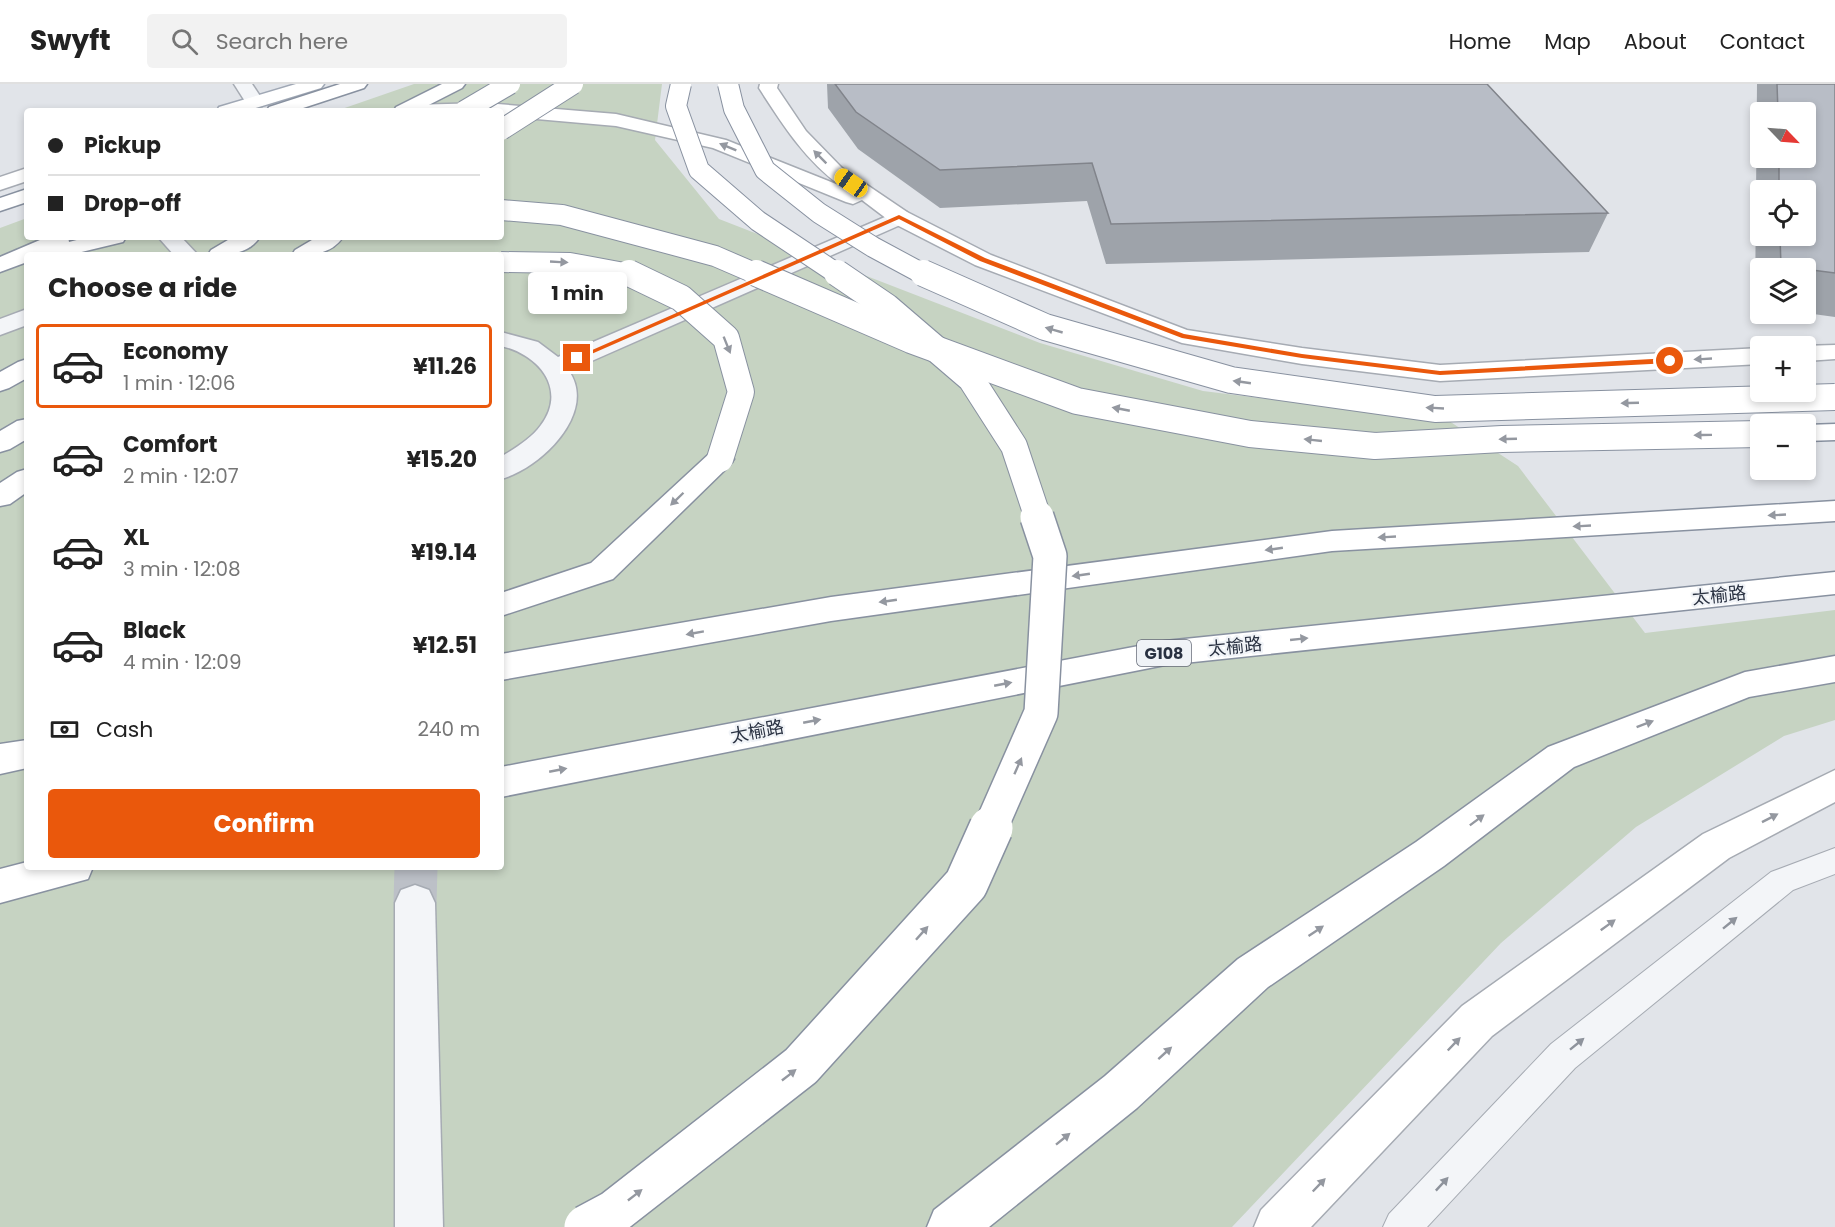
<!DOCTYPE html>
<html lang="en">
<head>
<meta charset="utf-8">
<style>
	body { margin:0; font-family:Poppins,"Noto Sans SC",sans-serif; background:#f2f2f2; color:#222; height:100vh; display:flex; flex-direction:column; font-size:22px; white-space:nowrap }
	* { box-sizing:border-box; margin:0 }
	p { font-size:20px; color:#767676 }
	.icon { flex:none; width:33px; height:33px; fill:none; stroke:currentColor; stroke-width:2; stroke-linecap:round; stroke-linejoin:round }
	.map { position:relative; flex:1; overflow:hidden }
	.side { position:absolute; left:24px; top:168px; width:480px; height:618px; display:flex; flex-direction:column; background:#fff; border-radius:6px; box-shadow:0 3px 9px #0003 }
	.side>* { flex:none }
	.banner { position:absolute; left:24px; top:24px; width:480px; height:132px; border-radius:6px; box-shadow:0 3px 9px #0003; display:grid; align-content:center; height:132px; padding:0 24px; background:#fff }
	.needle { width:39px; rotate:115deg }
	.fabs { position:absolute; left:1750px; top:18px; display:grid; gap:12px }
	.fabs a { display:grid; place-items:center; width:66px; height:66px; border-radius:6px; background:#fff; box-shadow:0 3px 9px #0003; font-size:30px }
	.end { position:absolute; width:27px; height:27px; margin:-14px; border:8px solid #ea580c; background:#fff; box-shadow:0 0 0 3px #fff }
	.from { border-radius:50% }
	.bubble { position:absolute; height:42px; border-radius:6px; background:#fff; box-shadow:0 3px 9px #0003; font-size:20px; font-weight:700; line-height:42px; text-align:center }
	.car { position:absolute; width:18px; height:36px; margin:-18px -9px; border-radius:8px; box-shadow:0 0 4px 2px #0007; background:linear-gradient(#f5c518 24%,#345 0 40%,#f5c518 0 76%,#345 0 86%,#f5c518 0) }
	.banner b { display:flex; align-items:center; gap:21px; height:57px; font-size:22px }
	.banner b+b { border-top:2px solid #e0e0e0 }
	.banner i { width:15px; height:15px; background:#222 }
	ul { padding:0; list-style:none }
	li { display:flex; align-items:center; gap:18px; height:84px; margin:0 12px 9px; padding:0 12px; border:3px solid transparent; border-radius:6px }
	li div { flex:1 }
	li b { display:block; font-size:22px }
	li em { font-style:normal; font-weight:700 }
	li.active { border-color:#ea580c }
	li>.icon { width:54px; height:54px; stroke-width:1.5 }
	h2 { padding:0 24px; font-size:27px; line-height:72px }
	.pay { display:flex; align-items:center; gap:15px; height:66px; padding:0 24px; font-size:22px }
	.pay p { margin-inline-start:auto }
	.action { display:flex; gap:12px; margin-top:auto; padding:12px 24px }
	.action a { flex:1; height:69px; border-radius:6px; background:#ea580c; color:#fff; font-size:24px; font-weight:700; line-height:69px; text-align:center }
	header { display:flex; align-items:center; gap:36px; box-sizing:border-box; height:84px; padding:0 30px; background:#fff; border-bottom:2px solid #e0e0e0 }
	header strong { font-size:28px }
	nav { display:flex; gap:33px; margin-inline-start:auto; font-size:21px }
	.search { width:420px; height:54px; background:#f2f2f2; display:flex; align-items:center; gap:15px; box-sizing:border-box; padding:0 21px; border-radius:6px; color:#767676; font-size:22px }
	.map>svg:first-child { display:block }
</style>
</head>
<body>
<header>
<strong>Swyft</strong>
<div class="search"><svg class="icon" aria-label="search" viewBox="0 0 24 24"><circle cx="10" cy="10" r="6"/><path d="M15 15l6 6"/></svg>Search here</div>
<nav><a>Home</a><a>Map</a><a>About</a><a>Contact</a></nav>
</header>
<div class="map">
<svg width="1835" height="1143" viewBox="0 0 1835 1143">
	<rect width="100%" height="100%" fill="#e1e4e9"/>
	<path fill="#c6d3c2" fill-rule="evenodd" d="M414,0H662L655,56L719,135L1040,259L1203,307L1449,337L1518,382L1645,549L1835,526V636L1784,652L1636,743L1501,859L1232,1143H0V144L27,134V153H501V27H336ZM27,171H501V783H27Z"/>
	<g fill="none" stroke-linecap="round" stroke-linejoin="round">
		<polyline stroke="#bcc0c7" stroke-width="43" stroke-dasharray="43 21" stroke-linecap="butt" points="415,819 416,783"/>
		<g stroke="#a6abb3" stroke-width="2">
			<polygon id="service" points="1835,764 1835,790 1793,806 1575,984 1427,1143 1383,1143 1389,1130 1551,960 1771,788"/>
		</g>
		<g stroke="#a6abb3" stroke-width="3">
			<polygon id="minor" points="234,0 252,0 264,18 262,22 248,22"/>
		</g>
		<g stroke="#a6abb3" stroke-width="3">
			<g id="tertiary">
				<path d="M899,127L907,128L910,133L907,138L569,287C598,329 540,385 501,395V373C515,364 531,355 541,341C568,305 538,270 501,262V248L538,258L558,273Z"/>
				<polygon points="158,153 181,153 198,171 174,171"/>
				<polygon points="27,225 27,241 0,251 0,235"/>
				<polygon points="415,801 429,806 435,819 443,1143 395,1143 395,819 401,806"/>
			</g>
		</g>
		<g stroke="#a6abb3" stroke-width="3">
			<g id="secondary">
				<path d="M760,0H778L777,4L806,47L842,84L907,128L991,171L1187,246L1302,264L1440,281L1761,264V280L1440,297L1302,280L1182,259L975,181L891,138L862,116L853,120L846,118L713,64L616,42L501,32V27H401L403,23L410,21L485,19L616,30L726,56L841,102C805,76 783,41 759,4Z"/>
				<polygon points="27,84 27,97 0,106 0,93"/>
				<polygon points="1835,261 1835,275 1806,277 1806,262 1802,262"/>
				<polygon points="1835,686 1835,718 1729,774 1492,952 1311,1143 1254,1143 1261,1126 1462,922 1703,750"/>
			</g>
		</g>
		<g stroke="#a0a8b5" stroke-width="3">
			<polygon id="primary" points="296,0 324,0 321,4 246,27 217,27 219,23"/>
		</g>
		<g stroke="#8891a0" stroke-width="3">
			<g id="trunk">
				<polygon points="340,0 367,0 364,4 294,27 267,27 269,23"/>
				<polygon points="442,0 465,0 462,4 417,27 394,27 396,23"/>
				<polygon points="27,105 27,118 0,127 0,114"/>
				<polygon points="47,153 68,153 69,158 88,153 126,153 123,158 69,171 27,171 27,178 0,188 0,173"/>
				<path d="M233,153H260C248,171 227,171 208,171L211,166Z"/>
				<path d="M317,153H343C331,171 311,171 292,171L295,166Z"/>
				<polygon points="27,275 27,294 9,304 0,307 0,288 18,278"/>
				<polygon points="27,335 27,355 10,365 0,368 0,347 17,337"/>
				<polygon points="1835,340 1835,356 1806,357 1806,341"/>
				<polygon points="720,366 730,369 734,375 730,381 613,495 501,532 501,509 591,479 710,369"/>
				<polygon points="27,385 27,408 10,420 0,422 0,399 17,388"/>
				<polygon points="1835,417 1835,437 1332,467 831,537 501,596 501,570 831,513 1332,447"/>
				<polygon points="1835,488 1835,510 1165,581 501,713 501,683 1165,557"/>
				<polygon points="1835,572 1835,598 1749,613 1574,683 1444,782 1268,903 1137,1024 989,1143 927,1143 934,1126 1105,992 1238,875 1416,758 1548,663 1745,588"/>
				<polygon points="27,656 27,684 0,690 0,660"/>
				<polygon points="27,778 27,783 93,783 88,795 0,819 0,785"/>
			</g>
		</g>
		<use href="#service" fill="#f3f5f8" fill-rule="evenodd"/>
		<use href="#minor" fill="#f3f5f8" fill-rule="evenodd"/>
		<use href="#tertiary" fill="#f3f5f8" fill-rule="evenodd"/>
		<use href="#secondary" fill="#fff" fill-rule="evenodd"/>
		<use href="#primary" fill="#fff" fill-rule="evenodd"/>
		<use href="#trunk" fill="#fff" fill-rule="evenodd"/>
		<g stroke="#8891a0" stroke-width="22" stroke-linecap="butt">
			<g id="trunk-bridge-far3">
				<polyline points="681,0 676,22 699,86 758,137 839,191"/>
				<polyline points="728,0 734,25 765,86 819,129 873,163 925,191"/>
				<polyline points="464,27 510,0"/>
				<polyline points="501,46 573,0"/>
				<polyline points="501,126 562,131 715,172 759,191"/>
				<polyline points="501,178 570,179 635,191"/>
			</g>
		</g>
		<g stroke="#8891a0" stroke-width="28" stroke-linecap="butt">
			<g id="trunk-bridge-far2">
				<polyline points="629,189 681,214 726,254 741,308 720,375"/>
				<polyline points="756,189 911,256 1077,317 1250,350 1375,362 1502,355 1761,350"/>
				<polyline points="837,189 887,223 971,295 1014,362 1038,434"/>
				<polyline points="923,189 1045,243 1231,296 1435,325 1835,313"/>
			</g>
		</g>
		<g stroke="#8891a0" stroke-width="36" stroke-linecap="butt">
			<polyline id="trunk-bridge-far1" points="990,745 1041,629 1050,472 1037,433"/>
		</g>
		<g stroke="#8891a0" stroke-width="46" stroke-linecap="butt">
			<polyline id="trunk-bridge" points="586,1143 614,1128 801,982 966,800 991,744"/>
		</g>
		<use href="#trunk-bridge-far3" stroke="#fff" stroke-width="20"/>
		<use href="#trunk-bridge-far2" stroke="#fff" stroke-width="26"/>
		<use href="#trunk-bridge-far1" stroke="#fff" stroke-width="33"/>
		<use href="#trunk-bridge" stroke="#fff" stroke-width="43"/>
	</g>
	<g fill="#9ea3aa" fill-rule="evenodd">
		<polygon points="827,0 1487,0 1608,129 1589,168 1106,180 1087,117 940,124 858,65 828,24"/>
		<path d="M1757,0H1835V233L1806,229V184H1761V223L1755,222ZM1761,28H1806V74H1761ZM1761,106H1806V152H1761Z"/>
	</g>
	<g fill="#b8bdc6" stroke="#81848b" stroke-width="1.5">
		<polygon points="835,0 1487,0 1608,129 1111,140 1092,79 940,86 856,28"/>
		<polygon points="1777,0 1835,0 1835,189 1781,182 1780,152 1806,152 1806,106 1779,106 1779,74 1806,74 1806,28 1778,28"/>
	</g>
	<defs><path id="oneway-solid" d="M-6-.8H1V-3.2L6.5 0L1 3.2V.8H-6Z" transform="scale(1.5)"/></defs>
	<g fill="#9498a0">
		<use href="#oneway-solid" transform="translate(728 63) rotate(-158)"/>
		<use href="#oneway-solid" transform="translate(820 73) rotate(-135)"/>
		<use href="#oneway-solid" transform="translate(559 178) rotate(3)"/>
		<use href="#oneway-solid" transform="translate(1054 246) rotate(-164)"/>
		<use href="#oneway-solid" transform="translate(727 261) rotate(68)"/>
		<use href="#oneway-solid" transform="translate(1703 275) rotate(177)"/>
		<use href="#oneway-solid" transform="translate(1242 298) rotate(-172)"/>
		<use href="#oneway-solid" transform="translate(1630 319) rotate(178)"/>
		<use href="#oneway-solid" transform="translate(1435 324) rotate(-177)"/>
		<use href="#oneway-solid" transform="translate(1121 325) rotate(-169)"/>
		<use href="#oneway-solid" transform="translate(1703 351) rotate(179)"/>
		<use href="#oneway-solid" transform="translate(1508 355) rotate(178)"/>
		<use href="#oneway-solid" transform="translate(1313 356) rotate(-174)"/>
		<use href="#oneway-solid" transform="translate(677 415) rotate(136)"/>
		<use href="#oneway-solid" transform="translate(1777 431) rotate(177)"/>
		<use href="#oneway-solid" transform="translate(1582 442) rotate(177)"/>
		<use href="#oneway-solid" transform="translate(1387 453) rotate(177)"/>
		<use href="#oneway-solid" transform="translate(1274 465) rotate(172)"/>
		<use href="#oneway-solid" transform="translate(1081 491) rotate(172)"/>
		<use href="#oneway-solid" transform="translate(888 517) rotate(172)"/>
		<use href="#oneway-solid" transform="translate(695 549) rotate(170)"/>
		<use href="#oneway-solid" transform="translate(1299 555) rotate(-6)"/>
		<use href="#oneway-solid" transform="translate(1003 600) rotate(-11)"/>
		<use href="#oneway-solid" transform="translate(812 637) rotate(-11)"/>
		<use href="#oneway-solid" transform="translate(1645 640) rotate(-21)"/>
		<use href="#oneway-solid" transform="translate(1018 682) rotate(-66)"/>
		<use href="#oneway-solid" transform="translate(558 686) rotate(-11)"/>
		<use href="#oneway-solid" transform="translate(1770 734) rotate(-27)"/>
		<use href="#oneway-solid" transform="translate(1477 736) rotate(-37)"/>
		<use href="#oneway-solid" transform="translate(1608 841) rotate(-36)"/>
		<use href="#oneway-solid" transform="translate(1316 847) rotate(-34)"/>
		<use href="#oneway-solid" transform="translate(922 849) rotate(-48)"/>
		<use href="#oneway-solid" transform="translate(1454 960) rotate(-46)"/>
		<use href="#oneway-solid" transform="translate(1165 969) rotate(-42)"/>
		<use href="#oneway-solid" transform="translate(789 991) rotate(-38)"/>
		<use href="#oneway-solid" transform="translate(1063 1055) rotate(-39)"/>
		<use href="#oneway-solid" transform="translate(1319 1101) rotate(-46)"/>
		<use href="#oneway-solid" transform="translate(635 1111) rotate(-38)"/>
	</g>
	<g fill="#8e939c">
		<use href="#oneway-solid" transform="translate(1730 839) rotate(-39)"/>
		<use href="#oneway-solid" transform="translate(1577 960) rotate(-39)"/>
		<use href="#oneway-solid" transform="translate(1442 1100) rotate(-47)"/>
	</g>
	<polygon fill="#ea580c" points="899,131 985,174 1184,250 1302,270 1440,287 1670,274 1673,277 1670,279 1440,291 1302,274 1182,254 980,177 899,135 580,275 574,274"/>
	<g text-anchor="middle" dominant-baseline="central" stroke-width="4.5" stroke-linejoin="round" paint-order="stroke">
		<rect fill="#f0f3f7" stroke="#656b78" stroke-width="1.5" x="1137" y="556" width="54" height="26" rx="4.5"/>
		<g font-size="16" font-weight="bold" fill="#293141">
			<text x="1164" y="569">G108</text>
		</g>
		<g font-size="18" fill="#293141" stroke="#f0f3f7">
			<text transform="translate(1719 511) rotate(-6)">太榆路</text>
			<text transform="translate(1235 562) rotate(-6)">太榆路</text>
			<text transform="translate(757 647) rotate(-11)">太榆路</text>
		</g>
	</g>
</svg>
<div class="fabs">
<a><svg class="needle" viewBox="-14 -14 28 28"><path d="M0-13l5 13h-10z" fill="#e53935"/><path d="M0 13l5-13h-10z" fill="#767676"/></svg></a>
<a><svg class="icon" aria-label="locate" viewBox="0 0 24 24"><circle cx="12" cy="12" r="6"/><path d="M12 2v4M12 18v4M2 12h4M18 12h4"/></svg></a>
<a><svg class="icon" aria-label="layers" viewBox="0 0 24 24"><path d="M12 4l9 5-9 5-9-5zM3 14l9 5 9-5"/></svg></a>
<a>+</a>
<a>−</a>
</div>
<i class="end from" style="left:1670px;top:277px"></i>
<i class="end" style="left:577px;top:274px"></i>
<div class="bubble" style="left:528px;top:188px;width:99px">1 min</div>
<i class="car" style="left:851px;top:99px;rotate:305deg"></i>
<div class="banner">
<b><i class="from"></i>Pickup</b>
<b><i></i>Drop-off</b>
</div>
<section class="side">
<h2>Choose a ride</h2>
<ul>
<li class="active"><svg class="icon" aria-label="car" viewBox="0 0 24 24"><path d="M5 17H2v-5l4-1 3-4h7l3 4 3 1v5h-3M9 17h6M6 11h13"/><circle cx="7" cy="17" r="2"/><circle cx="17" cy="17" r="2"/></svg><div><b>Economy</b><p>1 min · 12:06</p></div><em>¥11.26</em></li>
<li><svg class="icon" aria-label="car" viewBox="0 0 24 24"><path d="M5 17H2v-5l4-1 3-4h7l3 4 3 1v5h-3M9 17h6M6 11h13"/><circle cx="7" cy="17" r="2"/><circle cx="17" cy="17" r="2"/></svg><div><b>Comfort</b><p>2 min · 12:07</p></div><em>¥15.20</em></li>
<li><svg class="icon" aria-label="car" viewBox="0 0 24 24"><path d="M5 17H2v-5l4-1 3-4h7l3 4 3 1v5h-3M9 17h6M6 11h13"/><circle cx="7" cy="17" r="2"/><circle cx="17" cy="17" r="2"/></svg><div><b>XL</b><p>3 min · 12:08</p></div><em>¥19.14</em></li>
<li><svg class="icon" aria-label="car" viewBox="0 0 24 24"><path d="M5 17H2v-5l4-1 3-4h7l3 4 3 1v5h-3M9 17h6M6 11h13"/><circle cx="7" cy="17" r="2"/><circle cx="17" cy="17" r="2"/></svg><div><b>Black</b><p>4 min · 12:09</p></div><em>¥12.51</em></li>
</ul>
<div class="pay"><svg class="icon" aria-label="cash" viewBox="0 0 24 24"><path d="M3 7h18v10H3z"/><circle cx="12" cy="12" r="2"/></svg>Cash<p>240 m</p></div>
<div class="action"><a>Confirm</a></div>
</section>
</div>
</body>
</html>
